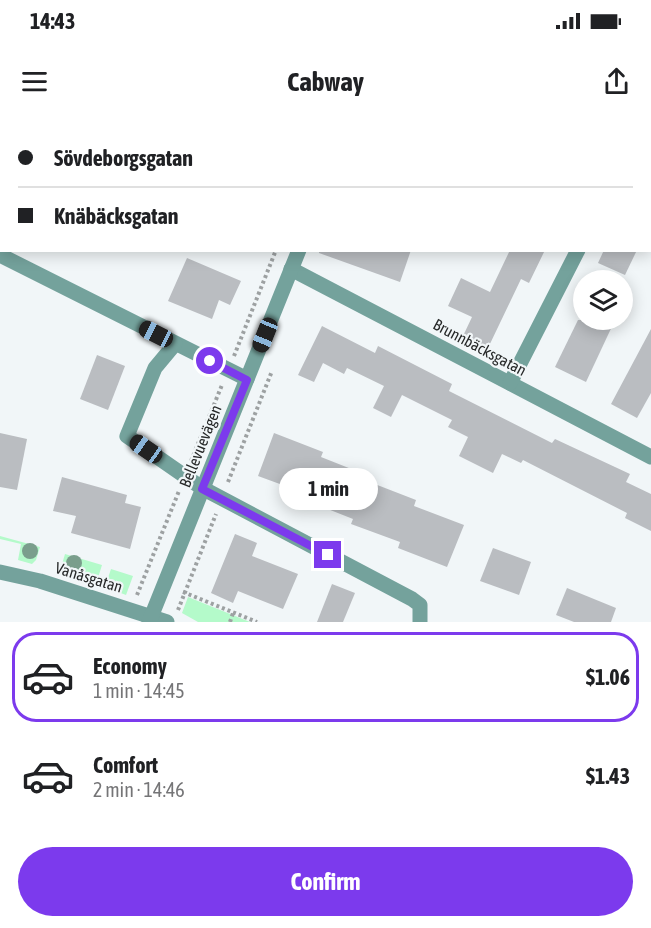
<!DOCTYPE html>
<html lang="en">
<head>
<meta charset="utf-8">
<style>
	body { margin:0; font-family:"Asap Condensed",sans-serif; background:#f6f6f6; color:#202124; height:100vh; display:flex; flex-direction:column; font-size:22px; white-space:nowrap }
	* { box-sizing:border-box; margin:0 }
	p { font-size:20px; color:#757577 }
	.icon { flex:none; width:33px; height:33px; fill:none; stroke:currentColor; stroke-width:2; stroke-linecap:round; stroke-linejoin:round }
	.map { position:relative; height:502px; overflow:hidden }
	.drawer { display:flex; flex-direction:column; background:#fff; flex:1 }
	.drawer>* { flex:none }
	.banner { position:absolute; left:0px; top:0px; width:651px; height:132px; box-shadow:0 3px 15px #0003; display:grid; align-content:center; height:132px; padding:0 18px; background:#fff }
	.controls { position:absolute; left:573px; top:150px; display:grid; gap:12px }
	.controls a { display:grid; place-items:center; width:60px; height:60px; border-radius:50%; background:#fff; box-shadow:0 3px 15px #0003; font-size:30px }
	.end { position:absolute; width:27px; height:27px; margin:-14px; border:8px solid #7c3aed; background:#fff; box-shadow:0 0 0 3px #fff }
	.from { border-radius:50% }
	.bubble { position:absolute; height:42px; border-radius:21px; background:#fff; box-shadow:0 3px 15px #0003; font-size:20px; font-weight:700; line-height:42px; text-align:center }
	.car { position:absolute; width:18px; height:36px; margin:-18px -9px; border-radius:8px; box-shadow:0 0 4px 2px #0007; background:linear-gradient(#222 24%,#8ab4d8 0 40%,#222 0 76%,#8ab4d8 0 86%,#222 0) }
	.banner b { display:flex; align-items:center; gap:21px; height:57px; font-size:22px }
	.banner b+b { border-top:2px solid #e0e0e0 }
	.banner i { width:15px; height:15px; background:#202124 }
	ul { padding:10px 0 0; list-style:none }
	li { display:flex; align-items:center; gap:18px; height:90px; margin:0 12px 9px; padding:0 6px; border:3px solid transparent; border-radius:24px }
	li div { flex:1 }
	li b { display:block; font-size:22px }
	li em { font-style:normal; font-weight:700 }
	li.on { border-color:#7c3aed }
	li>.icon { width:54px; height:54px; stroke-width:1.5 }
	.primary-button { display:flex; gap:12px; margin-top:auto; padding:12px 18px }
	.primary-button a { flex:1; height:69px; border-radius:36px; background:#7c3aed; color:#fff; font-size:24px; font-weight:700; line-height:69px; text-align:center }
	.status { display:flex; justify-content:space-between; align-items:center; height:42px; padding:0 30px; background:#fff; direction:ltr }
	.status svg { height:16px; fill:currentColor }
	header { display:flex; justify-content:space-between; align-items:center; height:78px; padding:0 18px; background:#fff; font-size:27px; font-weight:700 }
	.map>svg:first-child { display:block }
</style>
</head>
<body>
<div class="status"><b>14:43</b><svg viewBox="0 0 49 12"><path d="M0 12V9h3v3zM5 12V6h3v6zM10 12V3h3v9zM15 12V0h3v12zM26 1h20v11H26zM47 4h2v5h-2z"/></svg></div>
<header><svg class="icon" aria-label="menu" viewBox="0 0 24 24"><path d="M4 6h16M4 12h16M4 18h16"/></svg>Cabway<svg class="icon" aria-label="share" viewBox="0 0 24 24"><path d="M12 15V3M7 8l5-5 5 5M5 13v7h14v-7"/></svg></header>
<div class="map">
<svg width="651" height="502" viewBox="0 0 651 502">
	<rect width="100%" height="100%" fill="#f1f6f8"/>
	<g fill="#b4faca">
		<polygon points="0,416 40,427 36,440 32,444 18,440 21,424 0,419"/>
		<polygon points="65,434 102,445 96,464 60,451"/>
		<polygon points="111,449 133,456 126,475 105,467"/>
		<polygon points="188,477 250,502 198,502 182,493"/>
	</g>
	<g fill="#babdc1">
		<polygon points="319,130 411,130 400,162 319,133"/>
		<polygon points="510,130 545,130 529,163 521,159 488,228 463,216 472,197 448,186 461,158 490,172"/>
		<polygon points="604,130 637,130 625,155 598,143"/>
		<polygon points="187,138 241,161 230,185 219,180 212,199 168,181"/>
		<polygon points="578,200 615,200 586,262 555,247"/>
		<polygon points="322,206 375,233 378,226 452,264 449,271 552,323 555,319 630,354 626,362 651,374 651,411 625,398 627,393 523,340 521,343 502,334 493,353 459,336 468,317 448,307 452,300 402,275 391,297 373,288 384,266 347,248 344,254 323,243 314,262 298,255"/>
		<polygon points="651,209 651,273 637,298 611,284"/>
		<polygon points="97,235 125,246 108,290 80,279"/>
		<polygon points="0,313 27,319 17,370 0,367"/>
		<polygon points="274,313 323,332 321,337 369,356 367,361 416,380 414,386 464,405 447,447 398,428 400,422 351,404 353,399 305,380 307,374 258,356"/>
		<polygon points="62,357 127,375 125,383 141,387 130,429 71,413 76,396 53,391"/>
		<polygon points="235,414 257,423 252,436 298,454 283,489 238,471 233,483 211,473"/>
		<polygon points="493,428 531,442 519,475 480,461"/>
		<polygon points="332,464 355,473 343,502 317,502"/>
		<polygon points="567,468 616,488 611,502 574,502 556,495"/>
	</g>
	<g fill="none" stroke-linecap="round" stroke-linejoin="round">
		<g stroke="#9da1a2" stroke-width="4" stroke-dasharray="3 3" stroke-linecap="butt">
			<polyline points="327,2 328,0"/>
			<polyline points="234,236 276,130"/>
			<polyline points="191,341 222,265"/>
			<polyline points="228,362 272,251"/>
			<polyline points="183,472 257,502"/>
			<polyline points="137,475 179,371"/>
			<polyline points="178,490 216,394"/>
			<polyline points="230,502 233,493"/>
		</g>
		<g stroke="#74a29c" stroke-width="15">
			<polyline points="350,2 350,0"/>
			<polyline points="643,2 644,0"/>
			<polyline points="650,49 651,50"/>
			<polyline points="0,135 247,259"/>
			<polyline points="291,149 651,337"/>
			<polyline points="175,224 155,248 127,316 202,368 412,479 420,485 420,502"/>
			<polyline points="510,263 578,130"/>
			<polyline points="0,452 40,461 167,502"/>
			<polyline points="149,502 299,130"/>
		</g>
	</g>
	<g fill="#7a9e8c">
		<circle cx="30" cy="431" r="8"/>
		<circle cx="74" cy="443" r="8"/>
	</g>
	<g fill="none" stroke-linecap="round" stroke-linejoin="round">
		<polyline stroke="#7c3aed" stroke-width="8" points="210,241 247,260 202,369 328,435"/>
	</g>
	<g text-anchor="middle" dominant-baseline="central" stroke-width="4.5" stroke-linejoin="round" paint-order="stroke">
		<g font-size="16" fill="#272929" stroke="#f1f6f8">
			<text transform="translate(480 227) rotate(28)">Brunnbäcksgatan</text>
			<text transform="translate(200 326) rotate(-68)">Bellevuevägen</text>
			<text transform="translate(89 457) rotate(17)">Vanåsgatan</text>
		</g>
	</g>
</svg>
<div class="controls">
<a><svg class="icon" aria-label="layers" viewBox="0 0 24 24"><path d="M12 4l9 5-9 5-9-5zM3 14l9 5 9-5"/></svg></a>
</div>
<i class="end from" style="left:210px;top:241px"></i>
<i class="end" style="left:328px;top:435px"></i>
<div class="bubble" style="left:279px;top:348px;width:99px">1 min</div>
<i class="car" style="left:156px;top:214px;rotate:297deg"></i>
<i class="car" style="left:265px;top:215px;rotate:202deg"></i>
<i class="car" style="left:146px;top:329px;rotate:305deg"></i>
<div class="banner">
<b><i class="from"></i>Sövdeborgsgatan</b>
<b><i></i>Knäbäcksgatan</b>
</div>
</div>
<section class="drawer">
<ul>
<li class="on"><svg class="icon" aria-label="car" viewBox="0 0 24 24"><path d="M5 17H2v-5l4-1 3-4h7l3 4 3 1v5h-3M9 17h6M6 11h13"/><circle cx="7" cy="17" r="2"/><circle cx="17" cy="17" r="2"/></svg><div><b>Economy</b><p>1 min · 14:45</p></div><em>$1.06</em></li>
<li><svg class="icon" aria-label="car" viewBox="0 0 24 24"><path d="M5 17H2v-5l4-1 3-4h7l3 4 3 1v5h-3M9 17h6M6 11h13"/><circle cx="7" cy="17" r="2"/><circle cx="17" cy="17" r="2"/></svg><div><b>Comfort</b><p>2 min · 14:46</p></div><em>$1.43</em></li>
</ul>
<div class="primary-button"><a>Confirm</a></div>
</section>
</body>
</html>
